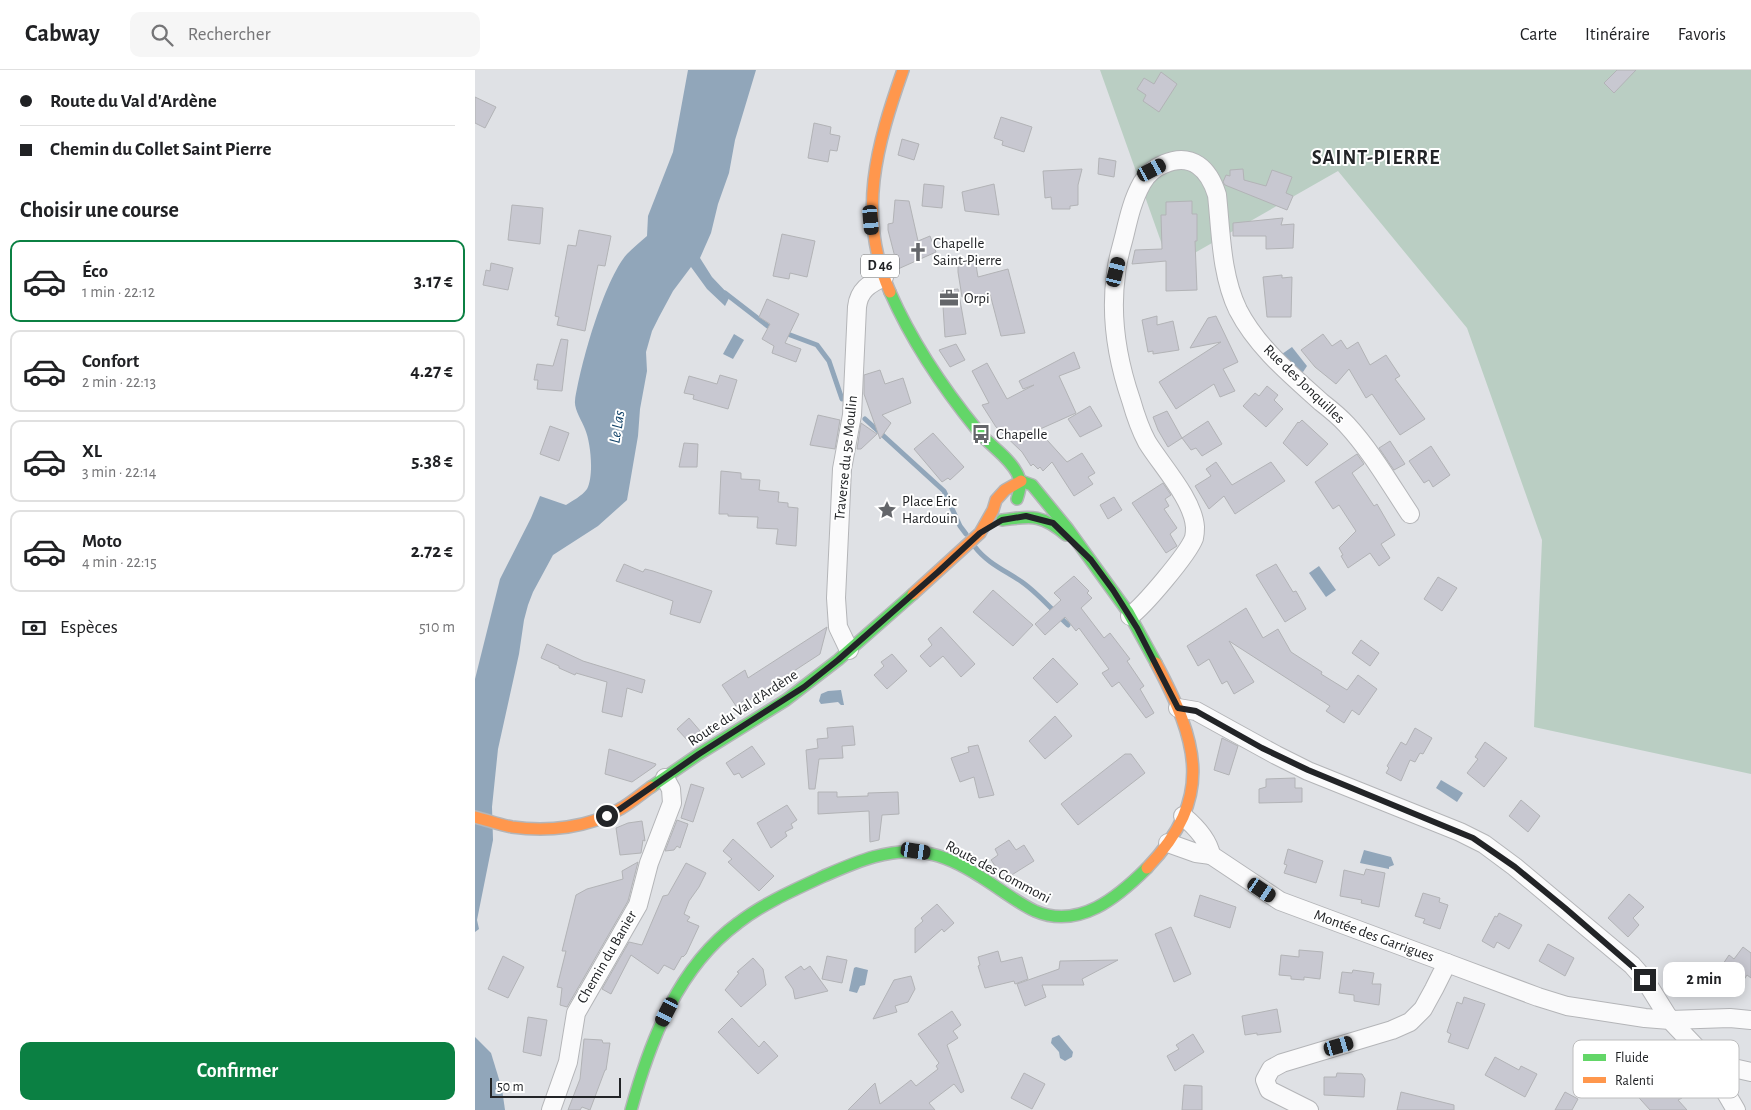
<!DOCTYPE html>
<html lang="fr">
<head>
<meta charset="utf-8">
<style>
	body { margin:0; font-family:"Alegreya Sans",sans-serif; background:#f6f6f6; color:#202124; height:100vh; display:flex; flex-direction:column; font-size:19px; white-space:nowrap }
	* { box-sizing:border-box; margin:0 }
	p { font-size:16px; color:#757577 }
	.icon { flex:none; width:28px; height:28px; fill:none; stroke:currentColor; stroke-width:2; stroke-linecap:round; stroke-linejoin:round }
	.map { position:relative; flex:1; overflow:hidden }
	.panel { display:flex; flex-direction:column; background:#fff; width:475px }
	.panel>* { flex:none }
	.guide { display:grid; align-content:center; height:110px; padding:0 20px; background:#fff }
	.scale { position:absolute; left:15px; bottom:12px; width:131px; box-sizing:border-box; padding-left:5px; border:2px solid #222427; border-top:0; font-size:14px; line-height:18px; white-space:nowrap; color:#222427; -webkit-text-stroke:4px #fff; paint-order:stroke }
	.end { position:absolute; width:22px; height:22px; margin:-11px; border:6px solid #222427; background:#fff; box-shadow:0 0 0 2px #fff }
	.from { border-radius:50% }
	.bubble { position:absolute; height:35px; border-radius:10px; background:#fff; box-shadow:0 2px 12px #0003; font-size:16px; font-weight:700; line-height:35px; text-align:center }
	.car { position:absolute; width:15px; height:30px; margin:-15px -8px; border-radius:6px; box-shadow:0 0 4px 1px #0007; background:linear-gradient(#222 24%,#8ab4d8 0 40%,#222 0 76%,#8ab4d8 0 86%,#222 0) }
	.guide b { display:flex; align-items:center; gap:18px; height:48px; font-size:19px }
	.guide b+b { border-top:1px solid #e0e0e0 }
	.guide i { width:12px; height:12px; background:#202124 }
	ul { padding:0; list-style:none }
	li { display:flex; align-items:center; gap:15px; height:82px; margin:0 10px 8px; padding:0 10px; border:2px solid #e0e0e0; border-radius:10px }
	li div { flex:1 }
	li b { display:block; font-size:19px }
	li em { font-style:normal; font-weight:700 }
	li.on { border-color:#0b8043 }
	li>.icon { width:45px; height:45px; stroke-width:1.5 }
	h2 { padding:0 20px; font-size:22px; line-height:60px }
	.pay { display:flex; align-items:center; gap:12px; height:55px; padding:0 20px; font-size:19px }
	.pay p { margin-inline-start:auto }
	.primary-button { display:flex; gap:10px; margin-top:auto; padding:10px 20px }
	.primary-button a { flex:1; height:58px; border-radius:10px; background:#0b8043; color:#fff; font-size:20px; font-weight:700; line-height:58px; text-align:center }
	header { display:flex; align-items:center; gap:30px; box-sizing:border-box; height:70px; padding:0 25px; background:#fff; border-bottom:1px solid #e0e0e0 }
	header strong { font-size:24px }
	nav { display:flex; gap:28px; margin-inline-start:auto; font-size:18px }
	.search { width:350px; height:45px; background:#f6f6f6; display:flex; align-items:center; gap:12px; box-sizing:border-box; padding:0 18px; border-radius:10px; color:#757577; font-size:19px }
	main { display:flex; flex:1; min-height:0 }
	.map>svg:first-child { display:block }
</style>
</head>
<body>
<header>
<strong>Cabway</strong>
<div class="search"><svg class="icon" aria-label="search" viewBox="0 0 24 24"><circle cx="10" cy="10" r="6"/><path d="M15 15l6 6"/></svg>Rechercher</div>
<nav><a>Carte</a><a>Itinéraire</a><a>Favoris</a></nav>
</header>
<main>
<section class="panel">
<div class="guide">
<b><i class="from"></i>Route du Val d'Ardène</b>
<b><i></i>Chemin du Collet Saint Pierre</b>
</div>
<h2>Choisir une course</h2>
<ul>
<li class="on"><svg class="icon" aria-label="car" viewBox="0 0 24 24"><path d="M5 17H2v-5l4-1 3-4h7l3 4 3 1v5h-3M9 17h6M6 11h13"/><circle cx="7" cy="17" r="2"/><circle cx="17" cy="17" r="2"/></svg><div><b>Éco</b><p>1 min · 22:12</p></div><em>3.17 €</em></li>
<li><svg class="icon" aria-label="car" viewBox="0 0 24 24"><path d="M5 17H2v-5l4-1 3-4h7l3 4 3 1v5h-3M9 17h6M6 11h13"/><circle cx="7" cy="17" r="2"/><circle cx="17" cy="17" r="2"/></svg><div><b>Confort</b><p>2 min · 22:13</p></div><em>4.27 €</em></li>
<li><svg class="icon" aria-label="car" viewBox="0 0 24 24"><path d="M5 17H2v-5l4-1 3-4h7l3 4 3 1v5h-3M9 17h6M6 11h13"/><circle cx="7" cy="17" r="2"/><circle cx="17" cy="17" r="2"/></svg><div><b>XL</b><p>3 min · 22:14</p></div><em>5.38 €</em></li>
<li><svg class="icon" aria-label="car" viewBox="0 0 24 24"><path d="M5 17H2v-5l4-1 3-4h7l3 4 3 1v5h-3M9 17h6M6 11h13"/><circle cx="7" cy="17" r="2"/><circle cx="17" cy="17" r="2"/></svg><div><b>Moto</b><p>4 min · 22:15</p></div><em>2.72 €</em></li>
</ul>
<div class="pay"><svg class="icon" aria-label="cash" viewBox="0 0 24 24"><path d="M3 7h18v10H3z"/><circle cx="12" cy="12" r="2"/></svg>Espèces<p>510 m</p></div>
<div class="primary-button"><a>Confirmer</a></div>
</section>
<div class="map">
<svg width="1276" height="1040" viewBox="0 0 1276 1040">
	<rect width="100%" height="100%" fill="#dfe1e5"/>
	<polygon fill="#bacec3" points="625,0 1276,0 1276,704 1059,657 1067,470 992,258 863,101 695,197"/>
	<g fill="#91a6ba">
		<path d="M213,0H281L260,70L254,103L243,134L236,163L225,188L237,207L255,226L250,236L232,219L216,197L198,221L184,247L177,261L171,282L172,301L165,339L163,366L152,430L123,456L78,485L58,522L53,535L49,550L44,584L23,679L17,737L18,770L2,850L4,859L0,862V609L25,509L56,448L65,426L91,435C97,431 107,426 112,419C119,406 116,373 110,359C107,351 99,339 100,331C105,296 129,210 152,184C158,178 165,172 172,166L173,146L198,82Z"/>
		<polygon points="259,264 269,270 258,289 248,284"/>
		<polygon points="817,277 832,296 828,302 822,301 807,284"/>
		<polygon points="844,496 861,520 851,527 834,503"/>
		<polygon points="366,620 369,635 366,635 363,632 346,634 344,631 346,624 353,621"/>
		<polygon points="966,710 988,723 982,732 961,718"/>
		<polygon points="889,780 916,787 919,795 914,797 914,799 885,793"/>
		<polygon points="381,897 393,900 390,915 385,916 382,923 374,921 379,898"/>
		<polygon points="584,965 598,982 597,987 590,991 585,988 584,982 576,973 577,968"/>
		<polygon points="0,967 16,983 27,1019 30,1040 0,1040"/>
	</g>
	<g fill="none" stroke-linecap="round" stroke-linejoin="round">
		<g stroke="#91a6ba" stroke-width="5">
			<polyline points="250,223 294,257 299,259"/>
			<polyline points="310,263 342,275 354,291 367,329"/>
			<polyline points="390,349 469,421 485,456 491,464"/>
			<path d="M500,477C512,493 531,501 547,512C564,524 578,541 593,555"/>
		</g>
	</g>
	<g fill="#c8c8d1" stroke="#b2b3b6">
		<polygon points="1142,0 1161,0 1139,23 1129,13"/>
		<polygon points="686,2 702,14 684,42 668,31 671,25 662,19 669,8 679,14"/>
		<polygon points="0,27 21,37 10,58 0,53"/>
		<polygon points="526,47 557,57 549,82 527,75 528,71 519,68"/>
		<polygon points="339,53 356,57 355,64 365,66 362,81 355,80 353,92 333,88"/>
		<polygon points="427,69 444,74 439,90 423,85"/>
		<polygon points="624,88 641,91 639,107 623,104"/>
		<polygon points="607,99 603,115 603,135 595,136 595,139 577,139 576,127 570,128 568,101"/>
		<polygon points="768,99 769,110 791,116 797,100 817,107 811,123 818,126 812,140 750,115 748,112 751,105 755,106 755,100"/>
		<polygon points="449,114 469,116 467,138 447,136"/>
		<polygon points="519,114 524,145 490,141 487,122"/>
		<polygon points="420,130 434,131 443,171 455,166 461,182 423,199 413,160 413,154 418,153"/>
		<polygon points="717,131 717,144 722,144 722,171 720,171 722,220 691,221 691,191 657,194 660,180 687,179 686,145 691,145 691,132"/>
		<polygon points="37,135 68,138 65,174 33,170"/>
		<polygon points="808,148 806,155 819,154 818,178 791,179 791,166 758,166 758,153"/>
		<polygon points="104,160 136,166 130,196 123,195 110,261 82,255 84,247 80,246 93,175 101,176"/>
		<polygon points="307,164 340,171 332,207 315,203 314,209 298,206"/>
		<polygon points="500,189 503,207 533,199 550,263 526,266 515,224 487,227 483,202 483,191"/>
		<polygon points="16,193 38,198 33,220 8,215 11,200 15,201"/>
		<polygon points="807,205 807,208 817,207 816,247 792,247 788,207"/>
		<polygon points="483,219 491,264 470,267 467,221"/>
		<polygon points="292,229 324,244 310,273 326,279 321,292 297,283 299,276 287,269 295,254 284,247"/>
		<polygon points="682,246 682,255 698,251 704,280 678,284 678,281 673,282 667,250"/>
		<polygon points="741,246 763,292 748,299 760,321 745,327 739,314 701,339 684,312 746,272 715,278 733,248"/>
		<polygon points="848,264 857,276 866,270 872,279 883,272 895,295 911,285 925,306 920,309 950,349 925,365 897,324 891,328 874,299 861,314 840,297 826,280"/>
		<polygon points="86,269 93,270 87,321 62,319 63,310 59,310 62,294 78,296"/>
		<polygon points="481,274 490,290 475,297 464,280"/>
		<polygon points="599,282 605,298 584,306 601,343 563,360 592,392 607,383 620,403 613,407 618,414 599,426 577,392 568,401 565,397 563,399 558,394 556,396 547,382 521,357 507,335 514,333 497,301 512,293 532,329 559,315 548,319 544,311"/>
		<polygon points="405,300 410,314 428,308 436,333 407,345 416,353 405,369 389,324 389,305"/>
		<polygon points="245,305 262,310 253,339 218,329 219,325 209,323 214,306 242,314"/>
		<polygon points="792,316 803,325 799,330 808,339 791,357 768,336 780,323 784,326"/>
		<polygon points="615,336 627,356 605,367 593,349"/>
		<polygon points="692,341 707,368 693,377 683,360 678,347"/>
		<polygon points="343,345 365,350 360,379 335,375"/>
		<polygon points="827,350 853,374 832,396 808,373 823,352 824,353"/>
		<polygon points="733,351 747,374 727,386 721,378 716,380 707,368"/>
		<polygon points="386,353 402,364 386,379 382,379"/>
		<polygon points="75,356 94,363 84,391 65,384"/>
		<polygon points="458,363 489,397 475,410 473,408 467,412 439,379"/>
		<polygon points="915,371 930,394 919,400 904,378"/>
		<polygon points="209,373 223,374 222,397 204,397"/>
		<polygon points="956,376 975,405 958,417 954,410 949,413 934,391"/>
		<polygon points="882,384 889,394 877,403 899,436 902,434 920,465 906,474 915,488 904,496 895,483 873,498 866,486 868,485 864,478 881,461 864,435 858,439 840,412"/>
		<polygon points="741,392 757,415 796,392 810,411 760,444 749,426 734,439 720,416 736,406 731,399"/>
		<polygon points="246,401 266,403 266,409 285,410 284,420 304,422 303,432 313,433 313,437 323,438 321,476 301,474 303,459 282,458 283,447 253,446 253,444 244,444"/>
		<polygon points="688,413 696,425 690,429 694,436 689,439 702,458 695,464 702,476 691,483 657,433"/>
		<polygon points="639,427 647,440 633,449 625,435"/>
		<polygon points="149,494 168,502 170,499 178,501 237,521 225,553 195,544 198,531 141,511"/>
		<polygon points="801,494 818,522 821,521 831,539 810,552 781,505"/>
		<polygon points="599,506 614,521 612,523 617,528 606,538 629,568 635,563 655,589 652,591 669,616 665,619 679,643 671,648 644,612 637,617 627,603 634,599 604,558 601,561 590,547 570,565 560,554 586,530 579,523"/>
		<polygon points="963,507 982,518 967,541 949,529"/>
		<polygon points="518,520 558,555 538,576 498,542"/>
		<polygon points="771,538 788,568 803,559 816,582 847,602 846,604 872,620 883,605 902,619 884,645 877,640 869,653 851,641 855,636 754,571 779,612 759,624 752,611 747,614 734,589 723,596 712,576"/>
		<polygon points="352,557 345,584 273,631 271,629 261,636 247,615 270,600 273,608"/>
		<polygon points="466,557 500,594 486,607 468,586 455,597 445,586 457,575 453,569"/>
		<polygon points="886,570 904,583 895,596 877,583"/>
		<polygon points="72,574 108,591 170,610 167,623 152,618 147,647 127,642 132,612 101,603 100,605 84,598 84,596 66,588"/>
		<polygon points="417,584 432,601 412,619 399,605 409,596 406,592"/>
		<polygon points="578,588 603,614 582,633 558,608"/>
		<polygon points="580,646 597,666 570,689 554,671"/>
		<polygon points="214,648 226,662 214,672 202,659"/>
		<polygon points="378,656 380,675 367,676 368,688 344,689 340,719 334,719 331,680 343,678 342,669 353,668 352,658"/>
		<polygon points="940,658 957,668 948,684 945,683 940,692 935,690 926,711 911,703 914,698 912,696 926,672 931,675"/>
		<polygon points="747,668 763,676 754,705 739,700"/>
		<polygon points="1010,672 1032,688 1009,717 992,703 1003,689 1000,687"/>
		<polygon points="503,675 519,725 504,728 499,707 485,712 476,688 494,682 493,677"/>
		<polygon points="277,676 290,694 267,708 264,703 259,705 251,693"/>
		<polygon points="134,679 181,694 180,696 157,712 130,704"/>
		<polygon points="650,684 656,684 670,703 603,755 586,734"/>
		<polygon points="820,708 820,718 827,718 827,732 784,733 784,719 791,717 791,709"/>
		<polygon points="216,714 229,718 218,752 206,748"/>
		<polygon points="343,722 362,722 362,727 393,726 393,723 423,722 424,744 407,745 404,770 395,772 394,741 343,744"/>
		<polygon points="1046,730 1065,746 1053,762 1034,746"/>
		<polygon points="312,735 322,750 316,754 318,758 310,762 312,766 296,778 282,753"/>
		<polygon points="202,750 213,754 205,778 202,776 199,780 190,781"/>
		<polygon points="167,751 170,771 168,770 166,783 145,785 141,758 153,753"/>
		<polygon points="258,769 299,806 284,821 253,792 257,789 248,781"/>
		<polygon points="534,770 541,780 549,775 559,791 535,806 530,798 524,801 516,790 523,785 520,779"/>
		<polygon points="813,779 848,791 841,813 809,803 812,795 809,794"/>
		<polygon points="163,792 153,831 92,937 85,935 87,918 82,917 91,881 87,881 101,825 112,819 148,809 147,801"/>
		<polygon points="211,793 231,803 224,817 214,831 209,844 215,847 212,851 224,856 211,884 208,887 207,886 199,900 189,895 183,904 156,885 136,924 127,919 154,872 167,875 188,826 193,825"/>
		<polygon points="891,799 910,803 904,837 886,833 887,830 865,826 869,800 889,805"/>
		<polygon points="948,823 965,828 964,832 973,835 965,859 948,853 950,849 940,846"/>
		<polygon points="1154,824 1169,837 1158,848 1164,855 1153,867 1133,848"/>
		<polygon points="725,825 761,837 755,858 719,846"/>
		<polygon points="462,834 479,853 469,862 467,859 440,883 440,858 448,851 446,848"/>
		<polygon points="1024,843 1047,855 1034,879 1022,872 1019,878 1007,871 1020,846 1022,847"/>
		<polygon points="696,857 716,904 699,912 680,864"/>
		<polygon points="1073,874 1099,888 1090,906 1064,891"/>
		<polygon points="1268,877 1276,883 1276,908 1272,905 1259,925 1240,912 1247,902 1244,900 1254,885 1259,889"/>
		<polygon points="824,880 848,882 845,909 829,907 829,910 816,909 816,906 804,905 806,885 824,887"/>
		<polygon points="523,881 526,892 547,887 553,909 540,914 539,911 510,918 503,896 505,895 503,887"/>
		<polygon points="28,886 49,897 33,928 13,919"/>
		<polygon points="352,886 372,890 367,913 347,909"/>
		<polygon points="278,888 288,899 291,915 266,937 250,920 264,903 262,902"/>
		<polygon points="643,890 607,909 609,915 567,915 571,927 550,936 542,914 584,899 585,891"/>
		<polygon points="326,896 329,900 335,896 353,921 320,929 318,919 310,907"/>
		<polygon points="878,900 899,903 897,914 906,914 904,935 879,931 879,925 864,923 867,902 877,903"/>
		<polygon points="436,906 440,919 433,932 420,936 422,942 398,949 419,910"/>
		<polygon points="989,927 1010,934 993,979 973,972 976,964 972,962 982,932 987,934"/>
		<polygon points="802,939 806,962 782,965 782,963 770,965 767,946"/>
		<polygon points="477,941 486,955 478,961 483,968 472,975 489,1021 486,1023 479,1014 454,1033 460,1040 373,1040 400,1013 405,1034 436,1010 441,1016 463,999 461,996 464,993 443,964"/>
		<polygon points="53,947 72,950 66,986 48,982"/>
		<polygon points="257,948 284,977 289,971 303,986 283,1004 243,962"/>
		<polygon points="718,964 729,982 700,1001 692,986 704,979 701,975"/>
		<polygon points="109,969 127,970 128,973 135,973 131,1000 130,1000 115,1040 107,1037 105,1040 93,1040 105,1009"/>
		<polygon points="1149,976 1155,983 1159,980 1175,998 1170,1002 1189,1022 1196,1015 1207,1028 1203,1030 1212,1040 1175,1040 1148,1010 1147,1012 1130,993"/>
		<polygon points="1020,987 1044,1000 1046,996 1062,1004 1050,1027 1010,1005"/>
		<polygon points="549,1003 570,1014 557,1039 536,1028"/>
		<polygon points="862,1003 887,1004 890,1009 889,1027 849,1025 849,1007 861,1007"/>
		<polygon points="709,1015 727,1016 727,1040 707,1040"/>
		<polygon points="926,1022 979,1035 979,1040 922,1040"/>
		<polygon points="1090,1022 1103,1029 1097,1040 1080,1040"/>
	</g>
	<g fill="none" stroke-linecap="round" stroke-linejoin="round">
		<g stroke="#b4b5b8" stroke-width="20">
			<g id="street">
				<path d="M655,546C669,536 713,484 719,468C720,464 720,460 720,457C718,429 686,395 672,372C665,359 660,344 656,330C642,289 635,247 641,204C642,190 647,176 650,163C654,146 658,129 667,113C672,104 679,98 689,94C717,82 734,99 742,125C746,162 746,205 763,240C782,277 815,304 846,332C855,339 864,346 872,355C896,381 915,414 935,444"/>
				<path d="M374,580L363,557L361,528L367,399L377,345L382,237C384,220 394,214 409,207"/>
				<polyline points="703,638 721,641 801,685 833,701 985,762 1009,774 1040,797 1157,895 1170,910 1195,950 1255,948 1276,950"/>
				<path d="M693,773L721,783L736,785C733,769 720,756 708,746"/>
				<polyline points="736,785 805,831 972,893 959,919 948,939 935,952 917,960 807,993 796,999 790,1010 794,1020 834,1040"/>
				<polyline points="972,893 1063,927 1092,936 1170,948 1195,950 1236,993 1276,1002"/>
				<polyline points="1236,993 1238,1001 1261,1040"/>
				<polyline points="76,1040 93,992 101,943 163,835 174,793 197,733 196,719 190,708"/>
			</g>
		</g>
		<g stroke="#b4b5b8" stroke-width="14">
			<g id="fast">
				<path d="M415,222C437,272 468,318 503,361C515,376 533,386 542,403C547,412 545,420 542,429"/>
				<polyline points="546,411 557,415 593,459 653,542 681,593"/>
				<path d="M527,450C557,446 567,444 591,465"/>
				<polyline points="176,717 224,684 311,630 363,590 438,524"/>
				<path d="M156,1040C175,971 203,897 263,853C289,833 319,820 349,806C381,792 414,777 451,783C470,786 489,796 506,807C524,818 541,832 560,841C604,860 643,827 672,798"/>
			</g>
		</g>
		<g stroke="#b4b5b8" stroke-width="14">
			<g id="slow">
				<path d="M415,222C381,145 402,74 428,0"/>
				<polyline points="438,524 505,463 518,440 521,430 530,420 546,411"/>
				<path d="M0,747C12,750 25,755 37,757C73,762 113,758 145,739C156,733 166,724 176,717"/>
				<path d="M672,798C740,727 723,672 681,593"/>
			</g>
		</g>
		<use href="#street" stroke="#fafafb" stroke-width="18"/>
		<use href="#fast" stroke="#63d668" stroke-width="11"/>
		<use href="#slow" stroke="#ff974d" stroke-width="11"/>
	</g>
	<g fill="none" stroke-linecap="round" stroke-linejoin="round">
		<polyline stroke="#222427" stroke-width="6" points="132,746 145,739 224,684 329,617 363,590 463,502 505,463 527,450 551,446 578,453 616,490 638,520 662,558 703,638 721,641 787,678 833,700 998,768 1040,797 1090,838 1157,896 1170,910"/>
	</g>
	<defs>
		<g id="church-bare" transform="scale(1.5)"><path d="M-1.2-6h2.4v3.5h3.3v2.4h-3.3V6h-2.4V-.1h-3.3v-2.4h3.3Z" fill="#64666a" stroke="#fff" stroke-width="2.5" paint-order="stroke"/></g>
		<g id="office-bare" transform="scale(1.5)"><path d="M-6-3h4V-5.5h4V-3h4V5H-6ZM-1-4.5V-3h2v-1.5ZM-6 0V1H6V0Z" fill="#64666a" stroke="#fff" stroke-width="2.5" paint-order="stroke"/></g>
		<g id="bus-bare" transform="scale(1.5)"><path d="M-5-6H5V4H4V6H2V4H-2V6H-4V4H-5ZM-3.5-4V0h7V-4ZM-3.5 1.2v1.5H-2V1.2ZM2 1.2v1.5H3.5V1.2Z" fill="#64666a" stroke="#fff" stroke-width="2.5" paint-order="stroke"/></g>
		<g id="sight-bare" transform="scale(1.5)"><path d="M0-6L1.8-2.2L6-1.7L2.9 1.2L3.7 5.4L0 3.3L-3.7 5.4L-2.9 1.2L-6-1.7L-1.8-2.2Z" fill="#64666a" stroke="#fff" stroke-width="2.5" paint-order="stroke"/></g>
	</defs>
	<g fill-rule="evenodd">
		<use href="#church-bare" x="443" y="182"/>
		<use href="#office-bare" x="474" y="228"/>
		<use href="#bus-bare" x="506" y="364"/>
		<use href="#sight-bare" x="412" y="440"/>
	</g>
	<g text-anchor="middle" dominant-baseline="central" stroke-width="4" stroke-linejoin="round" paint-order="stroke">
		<rect fill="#fff" stroke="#646668" stroke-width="1" x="386" y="184.5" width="38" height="23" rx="4"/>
		<g font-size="14" font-weight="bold" fill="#222427">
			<text x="405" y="196">D 46</text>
		</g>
		<g font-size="15" fill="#222427" stroke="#fff" text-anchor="start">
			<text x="458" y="173">Chapelle<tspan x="458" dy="17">Saint-Pierre</tspan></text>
			<text x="489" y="228">Orpi</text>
			<text x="521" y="364">Chapelle</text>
			<text x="427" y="431">Place Eric<tspan x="427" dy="17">Hardouin</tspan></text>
		</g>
		<g font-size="15" fill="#222427" stroke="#fff">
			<text transform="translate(829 314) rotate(44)">Rue des Jonquilles</text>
			<text transform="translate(371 388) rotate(-84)">Traverse du 5e Moulin</text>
			<text transform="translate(268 638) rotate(-33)">Route du Val d'Ardène</text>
			<text transform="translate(523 802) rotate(28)">Route des Commoni</text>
			<text transform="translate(899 866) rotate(20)">Montée des Garrigues</text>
			<text transform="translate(132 887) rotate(-60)">Chemin du Banier</text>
		</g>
		<g font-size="16" font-style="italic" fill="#114268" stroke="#fff">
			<text transform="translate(142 357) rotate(-81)">Le Las</text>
		</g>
		<g font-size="20" font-weight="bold" letter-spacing="1" fill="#222427" stroke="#fff">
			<text x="901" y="88">SAINT-PIERRE</text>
		</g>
	</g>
	<rect x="1098" y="970" width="166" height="58" rx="8" fill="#fff" stroke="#bdbdbe" stroke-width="1"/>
	<rect x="1108" y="984" width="23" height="7" fill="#63d668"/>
	<rect x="1108" y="1007" width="23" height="6" fill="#ff974d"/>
	<g font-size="14" fill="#222427">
		<text x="1140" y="992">Fluide</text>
		<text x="1140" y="1015">Ralenti</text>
	</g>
</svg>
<div class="scale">50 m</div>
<i class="end from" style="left:132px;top:746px"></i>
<i class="end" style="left:1170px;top:910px"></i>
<div class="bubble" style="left:1188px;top:892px;width:82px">2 min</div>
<i class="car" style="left:677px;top:100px;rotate:62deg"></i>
<i class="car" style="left:396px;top:150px;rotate:175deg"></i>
<i class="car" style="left:641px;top:202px;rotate:14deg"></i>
<i class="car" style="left:441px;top:781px;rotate:99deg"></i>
<i class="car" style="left:787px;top:820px;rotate:124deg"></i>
<i class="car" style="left:192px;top:942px;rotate:207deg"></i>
<i class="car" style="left:864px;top:976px;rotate:74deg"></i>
</div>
</main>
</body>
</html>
